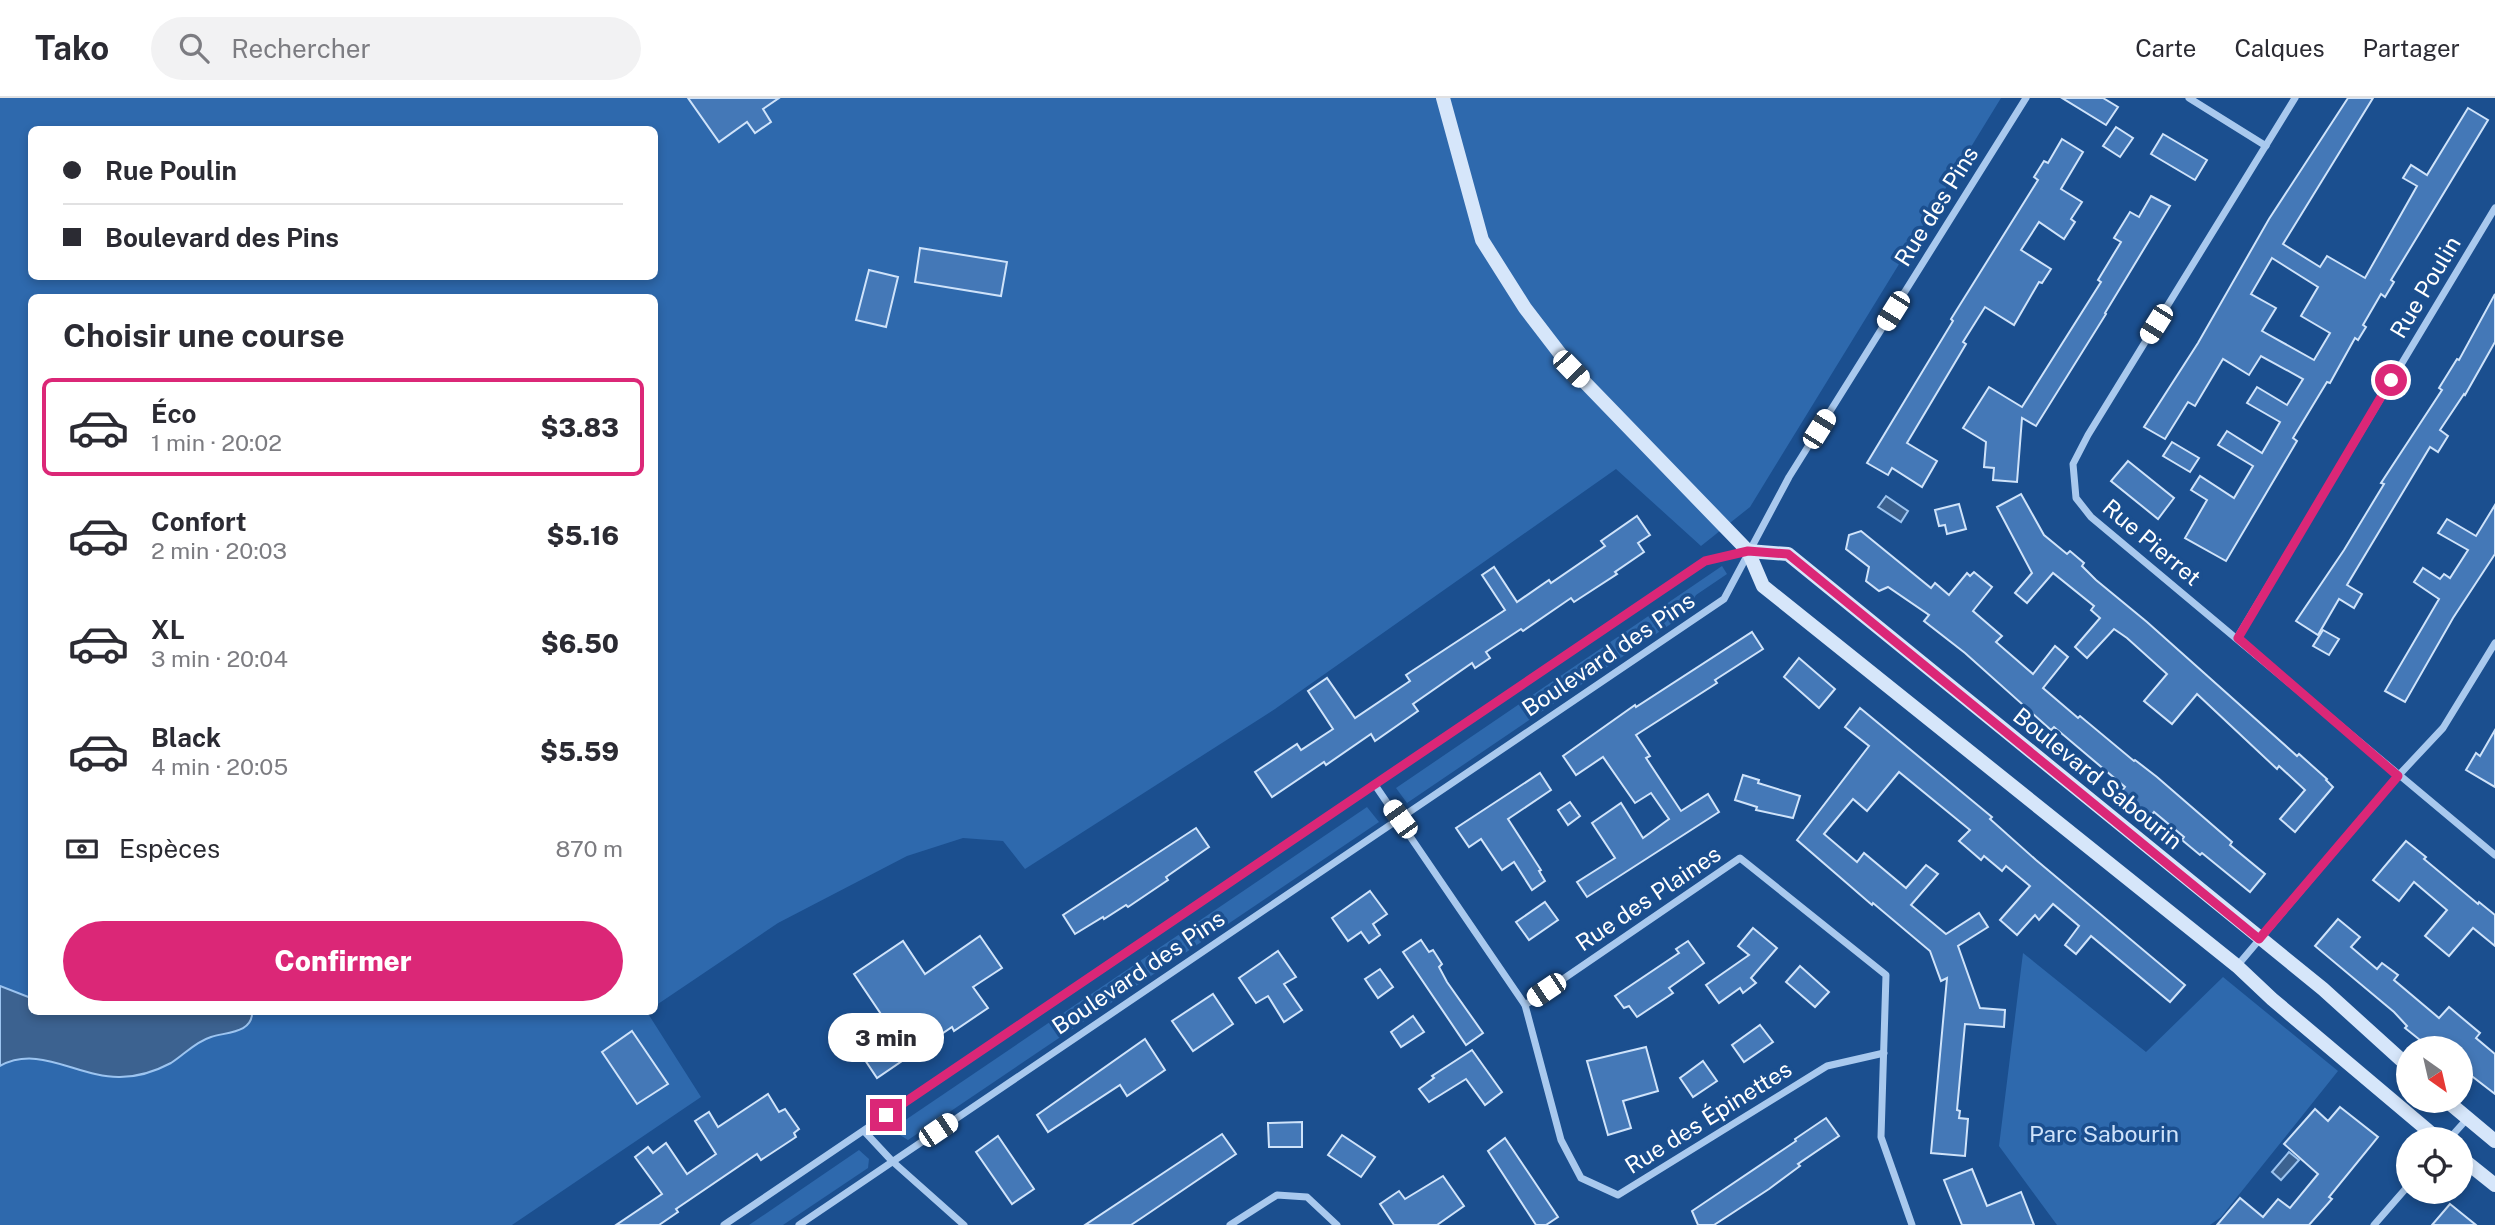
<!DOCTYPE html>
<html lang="fr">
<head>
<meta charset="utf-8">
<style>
	body { margin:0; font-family:"Public Sans",sans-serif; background:#f2f2f3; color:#2b2b33; height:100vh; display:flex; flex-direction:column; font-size:26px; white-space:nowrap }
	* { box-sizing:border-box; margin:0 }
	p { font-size:23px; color:#7c7c81 }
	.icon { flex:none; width:38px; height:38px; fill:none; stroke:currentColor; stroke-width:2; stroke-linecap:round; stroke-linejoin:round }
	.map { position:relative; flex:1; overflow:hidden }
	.sheet { position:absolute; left:28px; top:196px; width:630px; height:721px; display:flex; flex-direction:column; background:#fff; border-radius:10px; box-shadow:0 4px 10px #0003 }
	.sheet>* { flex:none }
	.banner { position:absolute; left:28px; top:28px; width:630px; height:154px; border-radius:10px; box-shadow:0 4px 10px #0003; display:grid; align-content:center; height:154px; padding:0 35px; background:#fff }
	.needle { width:46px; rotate:146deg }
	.fabs { position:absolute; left:2396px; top:938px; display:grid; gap:14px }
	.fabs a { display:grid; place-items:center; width:77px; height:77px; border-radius:50%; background:#fff; box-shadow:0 4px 10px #0003; font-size:35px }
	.end { position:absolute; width:32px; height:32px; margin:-16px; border:9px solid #db2777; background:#fff; box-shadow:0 0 0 4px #fff }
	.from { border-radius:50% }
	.bubble { position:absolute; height:49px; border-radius:24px; background:#fff; box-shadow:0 4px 10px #0003; font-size:23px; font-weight:800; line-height:49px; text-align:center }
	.car { position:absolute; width:21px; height:42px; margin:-21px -10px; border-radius:9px; box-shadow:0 0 5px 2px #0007; background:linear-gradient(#fff 24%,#345 0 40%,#fff 0 76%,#345 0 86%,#fff 0) }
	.banner b { display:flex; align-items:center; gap:24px; height:66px; font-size:26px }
	.banner b+b { border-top:2px solid #e1e1e2 }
	.banner i { width:18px; height:18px; background:#2b2b33 }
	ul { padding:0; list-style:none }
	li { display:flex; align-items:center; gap:21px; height:98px; margin:0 14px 10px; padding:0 21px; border:4px solid transparent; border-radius:10px }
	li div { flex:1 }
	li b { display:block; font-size:26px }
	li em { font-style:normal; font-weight:800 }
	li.current { border-color:#db2777 }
	li>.icon { width:63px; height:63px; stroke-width:1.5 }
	h2 { padding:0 35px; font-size:32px; line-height:84px }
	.pay { display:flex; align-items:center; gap:18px; height:77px; padding:0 35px; font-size:26px }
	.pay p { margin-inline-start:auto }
	.action { display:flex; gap:14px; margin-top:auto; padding:14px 35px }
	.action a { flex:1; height:80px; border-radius:42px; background:#db2777; color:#fff; font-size:28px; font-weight:800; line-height:80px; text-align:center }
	header { display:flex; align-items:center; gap:42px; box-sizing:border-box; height:98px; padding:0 35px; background:#fff; border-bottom:2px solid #e1e1e2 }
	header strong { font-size:33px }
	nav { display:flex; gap:38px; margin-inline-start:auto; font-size:24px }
	.search { width:490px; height:63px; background:#f2f2f3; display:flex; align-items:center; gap:18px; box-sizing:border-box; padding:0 24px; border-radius:38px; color:#7c7c81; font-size:26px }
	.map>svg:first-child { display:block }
</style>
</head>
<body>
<header>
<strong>Tako</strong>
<div class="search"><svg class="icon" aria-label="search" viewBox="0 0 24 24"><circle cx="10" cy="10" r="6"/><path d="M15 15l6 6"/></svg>Rechercher</div>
<nav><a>Carte</a><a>Calques</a><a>Partager</a></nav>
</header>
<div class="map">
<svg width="2495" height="1127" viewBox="0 0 2495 1127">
	<rect width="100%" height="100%" fill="#1b4f8f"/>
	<g fill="#2e69ad" fill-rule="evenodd">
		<path d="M0,0H2001L1750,409L1701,448L1616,371L1275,611L1025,771L1003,743L963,740L907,758L778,825L655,908L654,200H32V914H647L701,999L512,1127H0ZM32,32H654V178H32Z"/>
		<polygon points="1722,468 1727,476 1696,497 1684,517 1407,705 1396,690"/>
		<polygon points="1367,709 1379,724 908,1042 900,1037 898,1027"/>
		<polygon points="2023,855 2146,954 2223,879 2338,973 2221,1119 2210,1127 2057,1127 1999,1048"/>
		<polygon points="859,1052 869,1061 868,1070 783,1127 749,1127"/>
	</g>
	<g fill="#3c6290" stroke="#9cc4f0" stroke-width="2">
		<polygon points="1886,398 1908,413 1901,424 1878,409"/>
		<path d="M0,888L31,900L32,914H252C253,935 226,934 211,939C195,944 185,956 171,965C156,973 137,979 120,979C79,980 39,946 0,968Z"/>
		<polygon points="2289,1054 2299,1062 2281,1082 2272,1074"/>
	</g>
	<g fill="#4478b7" stroke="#cfe3fa" stroke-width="2" fill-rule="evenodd">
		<polygon points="688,0 779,0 763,11 771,24 755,35 747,24 719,44"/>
		<polygon points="2062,0 2103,0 2118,9 2106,27"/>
		<path d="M2348,0H2373L2283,146L2320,169L2327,158L2365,180L2417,88L2403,80L2411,67L2427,77L2468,10L2488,22L2391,182L2394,184L2385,199L2381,196L2363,227L2366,229L2358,242L2355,240L2330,285L2327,284L2293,340L2297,343L2226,463L2185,440L2207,402L2191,392L2200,378L2234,400L2253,368L2218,347L2227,333L2262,355L2280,324L2247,305L2257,289L2287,307L2303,281L2261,258L2249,277L2223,261L2195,308L2188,304L2165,341L2144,329L2198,245L2269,121ZM2272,160L2318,189L2301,218L2330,235L2314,262L2262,233L2276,210L2251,196Z"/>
		<polygon points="2116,29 2133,40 2120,59 2103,48"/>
		<polygon points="2163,36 2207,62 2195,82 2151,56"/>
		<polygon points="2062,41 2083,54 2061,91 2082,104 2071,121 2075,124 2064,141 2039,124 2021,152 2051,171 2042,185 2039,184 2014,227 1985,209 1963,244 1966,246 1907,345 1937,363 1922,389 1892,370 1888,377 1867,365 1953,223 1951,221 2038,82 2034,79 2044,63 2048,65"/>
		<polygon points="2151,98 2170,108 2105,215 2106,216 2036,328 2022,320 2017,384 1993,382 1994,370 1984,369 1986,344 1963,330 1989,289 2022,309 2101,184 2098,182 2121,144 2114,140 2130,114 2139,119"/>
		<polygon points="920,150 1007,164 1001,198 915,184"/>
		<polygon points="869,172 898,179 886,229 856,222"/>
		<polygon points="2495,196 2495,244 2465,297 2464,296 2440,332 2448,338 2438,354 2430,349 2347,487 2362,496 2354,510 2339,501 2318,537 2296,523 2344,452 2384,386 2381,385 2442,292 2439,290 2457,261 2459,262"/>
		<polygon points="2172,344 2199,360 2190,374 2163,358"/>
		<polygon points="2128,363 2174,400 2158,421 2111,383"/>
		<polygon points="2021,396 2044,437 2067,456 2070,453 2084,465 2082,468 2096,482 2147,524 2297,658 2299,656 2327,681 2326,682 2333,689 2295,734 2280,721 2305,692 2279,668 2277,671 2197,596 2172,626 2144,603 2167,576 2127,540 2114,531 2087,560 2075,549 2100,520 2091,512 2094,508 2053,475 2027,505 2015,495 2032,475 1997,409"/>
		<polygon points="1959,406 1966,431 1947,436 1945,427 1939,428 1935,412"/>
		<polygon points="2495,407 2495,456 2453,520 2405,604 2385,593 2439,501 2414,484 2423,470 2440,481 2444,476 2450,480 2468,452 2438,435 2447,421 2476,438"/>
		<polygon points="1637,418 1650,437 1638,445 1644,454 1615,474 1617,476 1574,504 1571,500 1523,533 1521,531 1486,554 1490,560 1475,570 1472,565 1413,606 1418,613 1375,643 1371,636 1326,667 1324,664 1272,699 1255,674 1297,646 1301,652 1333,631 1308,593 1327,580 1355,620 1410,583 1406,577 1505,512 1482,477 1494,469 1517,504 1549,482 1551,485 1605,448 1601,443"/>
		<polygon points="1861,433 1931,490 1935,485 1949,497 1967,475 1970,478 1974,474 1992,489 1973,513 2002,538 1996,544 2033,576 2055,548 2068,559 2043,590 2078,620 2080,618 2134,663 2135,662 2157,679 2232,744 2230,747 2265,776 2250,794 2202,755 2200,757 2182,742 2184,739 2154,714 2150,719 2130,703 2132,700 2122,693 2125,689 2054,629 2051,632 1965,555 1924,523 1929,517 1888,489 1879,493 1866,483 1869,469 1846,451 1849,437"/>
		<polygon points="2323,532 2339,541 2329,557 2313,548"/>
		<polygon points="1752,534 1763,551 1715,582 1717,585 1636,637 1650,658 1646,660 1681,713 1708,696 1719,714 1587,799 1577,784 1615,760 1592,725 1621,705 1643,740 1669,721 1651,695 1635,705 1603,659 1576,677 1563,658 1635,607 1636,609"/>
		<polygon points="1799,560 1835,591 1819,610 1784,579"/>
		<polygon points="1860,610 1992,719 1990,721 2036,762 2185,887 2170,904 2091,838 2076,856 2065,847 2079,828 2053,806 2039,822 2035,817 2017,837 2000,822 2030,788 2006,768 2002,773 1984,758 1981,762 1959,743 1970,732 1899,674 1867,713 1853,701 1824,736 1857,764 1864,755 1906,790 1926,767 1938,776 1911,807 1946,836 1979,815 1988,829 1958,848 1980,910 2005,912 2004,929 1965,926 1957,1012 1960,1013 1959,1020 1968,1021 1965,1058 1931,1055 1947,880 1941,883 1930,853 1873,805 1872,807 1797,742 1869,648 1845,629"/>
		<polygon points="2495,632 2495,689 2466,672 2476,655 2480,658"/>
		<polygon points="1540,675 1551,692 1508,721 1541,772 1539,773 1545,783 1532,792 1514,764 1502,772 1481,741 1469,749 1456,730"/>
		<polygon points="1743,677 1759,682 1758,685 1800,698 1793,720 1756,712 1757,709 1735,702"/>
		<polygon points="1570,704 1580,718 1568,727 1558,712"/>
		<polygon points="1196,730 1209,749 1166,779 1168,782 1128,809 1126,807 1104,821 1103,819 1075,836 1063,817"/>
		<polygon points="2406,743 2426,759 2424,761 2478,806 2479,804 2495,817 2495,848 2473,830 2449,858 2425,838 2447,812 2414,784 2399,803 2373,782"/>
		<polygon points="1370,793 1387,816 1373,826 1380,837 1369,845 1361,834 1348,843 1332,820"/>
		<polygon points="1545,804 1558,822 1529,842 1516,824"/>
		<polygon points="2338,821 2360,839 2351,849 2377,871 2382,865 2398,877 2394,882 2439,920 2449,909 2480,935 2476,940 2495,956 2495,996 2460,969 2460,950 2430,950 2405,930 2407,928 2394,914 2315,848"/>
		<polygon points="1753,830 1777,850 1751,880 1756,885 1743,895 1740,890 1719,905 1706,887 1749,857 1738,848"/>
		<polygon points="980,838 1002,870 973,889 988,910 954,933 952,929 877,980 859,953 891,931 854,876 903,843 925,876"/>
		<polygon points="1421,842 1429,854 1433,852 1442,866 1439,869 1447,884 1483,935 1466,947 1403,854"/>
		<polygon points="1688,843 1704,865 1669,890 1673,895 1637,919 1629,908 1624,910 1615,898 1679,855 1676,851"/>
		<polygon points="1278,853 1296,879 1284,886 1302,912 1284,924 1268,898 1256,905 1239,880"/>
		<polygon points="1800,868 1829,894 1815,909 1786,884"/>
		<polygon points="1380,871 1393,889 1378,900 1365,881"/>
		<polygon points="1213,896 1233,926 1193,953 1172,923"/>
		<polygon points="1413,918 1424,934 1401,949 1391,934"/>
		<polygon points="1760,927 1773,944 1744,964 1732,947"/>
		<polygon points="632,933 668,986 637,1006 602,954"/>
		<polygon points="1145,941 1165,972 1127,998 1120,987 1048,1034 1037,1017"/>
		<polygon points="1646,949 1658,993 1623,1003 1631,1030 1608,1037 1587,963"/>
		<polygon points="1472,952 1502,994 1485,1007 1466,981 1429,1004 1419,991 1434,980 1432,978"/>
		<polygon points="1703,963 1717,983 1693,999 1680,980"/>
		<polygon points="768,996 779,1014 785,1011 799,1031 794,1035 796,1039 761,1062 757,1056 676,1111 678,1114 659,1127 616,1127 662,1096 635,1059 648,1049 653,1055 666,1045 687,1076 716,1056 695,1023 709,1014 718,1029"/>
		<polygon points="2340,1009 2378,1039 2329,1099 2332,1101 2309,1127 2217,1127 2240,1100 2263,1119 2278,1101 2290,1110 2318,1076 2284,1046 2315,1011 2328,1023"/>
		<polygon points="1826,1020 1839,1038 1798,1066 1800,1068 1769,1091 1714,1127 1698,1127 1692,1113 1796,1043 1795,1041"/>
		<polygon points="1302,1024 1302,1049 1269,1049 1268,1025"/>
		<polygon points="1222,1036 1236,1056 1143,1119 1131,1127 1085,1127"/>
		<polygon points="1342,1037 1375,1059 1361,1079 1328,1057"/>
		<polygon points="998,1038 1034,1091 1012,1106 976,1054"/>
		<polygon points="1505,1040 1558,1119 1546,1127 1536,1127 1488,1053"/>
		<polygon points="1972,1071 1987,1108 2021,1094 2034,1127 1962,1127 1944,1082"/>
		<polygon points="1443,1078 1464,1108 1437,1127 1394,1127 1380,1106 1399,1093 1405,1101"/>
		<polygon points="2450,1106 2476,1127 2432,1127"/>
	</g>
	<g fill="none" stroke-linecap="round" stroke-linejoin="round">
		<g stroke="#a9c9ee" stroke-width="7">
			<polyline points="2189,0 2266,48"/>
			<polyline points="2295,0 2088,337 2073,366 2076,400 2091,419 2495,757"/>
			<polyline points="2237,540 2495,110"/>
			<polyline points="1375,687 1525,907 1561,1042 1581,1080 1618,1097 1827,968 1884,955"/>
			<polyline points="2237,868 2398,678 2443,630 2495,545"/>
			<polyline points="1525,907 1740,760 1886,877 1881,1039 1912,1127"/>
			<polyline points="864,1033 892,1063 964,1127"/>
			<polyline points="2449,1041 2467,1021"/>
			<polyline points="724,1127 1705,463 1748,453"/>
			<polyline points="799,1127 1724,501 1789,379 2026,0"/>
			<polyline points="1230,1127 1277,1097 1307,1099 1337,1127"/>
			<polyline points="2374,1127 2408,1088"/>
		</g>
		<g stroke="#d6e6fa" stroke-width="14">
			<polyline points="1443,0 1482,142 1525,210 1571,270 1748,453 1763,488 2237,868 2272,901 2438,1041"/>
			<polyline points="1748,453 1788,456 2323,891 2408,968"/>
			<polyline points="2447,1003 2495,1043"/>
			<polyline points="2460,1059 2495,1087"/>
		</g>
	</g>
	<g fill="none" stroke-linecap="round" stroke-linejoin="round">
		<polyline stroke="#db2777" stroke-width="9" points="886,1017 1705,463 1748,453 1788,456 2259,841 2398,678 2238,540 2391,282"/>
	</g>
	<g text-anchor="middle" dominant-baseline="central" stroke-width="7" stroke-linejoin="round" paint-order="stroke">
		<g font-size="23" fill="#fff" stroke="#1b4f8f">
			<text transform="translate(1936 108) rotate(-58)">Rue des Pins</text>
			<text transform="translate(2425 189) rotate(-59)">Rue Poulin</text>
			<text transform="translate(2152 444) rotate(40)">Rue Pierret</text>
			<text transform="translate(1608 556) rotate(-34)">Boulevard des Pins</text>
			<text transform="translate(2098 680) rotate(39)">Boulevard Sabourin</text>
			<text transform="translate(1648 800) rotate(-34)">Rue des Plaines</text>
			<text transform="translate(1138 874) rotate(-34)">Boulevard des Pins</text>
			<text transform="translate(1708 1019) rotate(-32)">Rue des Épinettes</text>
		</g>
		<g font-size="23" fill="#cfe3fa" stroke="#1b4f8f">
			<text x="2104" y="1035">Parc Sabourin</text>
		</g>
	</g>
</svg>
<div class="fabs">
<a><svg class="needle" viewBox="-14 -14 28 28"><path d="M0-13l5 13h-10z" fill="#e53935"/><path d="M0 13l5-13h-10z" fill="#7c7c81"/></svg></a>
<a><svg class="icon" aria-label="locate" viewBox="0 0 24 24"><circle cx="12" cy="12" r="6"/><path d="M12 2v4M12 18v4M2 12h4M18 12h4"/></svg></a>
</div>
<i class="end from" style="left:2391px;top:282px"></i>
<i class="end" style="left:886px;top:1017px"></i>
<div class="bubble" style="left:828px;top:915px;width:116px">3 min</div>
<i class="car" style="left:1893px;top:213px;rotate:212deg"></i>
<i class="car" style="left:2156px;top:226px;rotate:212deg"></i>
<i class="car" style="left:1571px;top:271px;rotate:136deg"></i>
<i class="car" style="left:1819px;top:331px;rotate:32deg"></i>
<i class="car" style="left:1400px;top:721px;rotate:324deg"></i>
<i class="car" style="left:1546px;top:892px;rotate:236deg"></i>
<i class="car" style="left:938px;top:1032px;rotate:56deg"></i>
<div class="banner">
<b><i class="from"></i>Rue Poulin</b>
<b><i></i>Boulevard des Pins</b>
</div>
<section class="sheet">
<h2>Choisir une course</h2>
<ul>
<li class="current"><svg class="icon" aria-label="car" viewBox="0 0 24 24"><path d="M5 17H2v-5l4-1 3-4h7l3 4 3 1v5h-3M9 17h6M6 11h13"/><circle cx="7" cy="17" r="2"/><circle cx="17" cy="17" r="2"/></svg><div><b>Éco</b><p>1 min · 20:02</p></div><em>$3.83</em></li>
<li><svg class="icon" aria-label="car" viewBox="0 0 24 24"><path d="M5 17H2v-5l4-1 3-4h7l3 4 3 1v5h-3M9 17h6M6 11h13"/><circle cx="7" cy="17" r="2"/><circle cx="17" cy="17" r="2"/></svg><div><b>Confort</b><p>2 min · 20:03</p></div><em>$5.16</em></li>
<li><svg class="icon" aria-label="car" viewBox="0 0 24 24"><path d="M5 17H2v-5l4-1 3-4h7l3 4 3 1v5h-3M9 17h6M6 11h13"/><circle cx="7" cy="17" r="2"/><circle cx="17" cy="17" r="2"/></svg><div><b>XL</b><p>3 min · 20:04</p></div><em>$6.50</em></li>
<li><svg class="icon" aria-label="car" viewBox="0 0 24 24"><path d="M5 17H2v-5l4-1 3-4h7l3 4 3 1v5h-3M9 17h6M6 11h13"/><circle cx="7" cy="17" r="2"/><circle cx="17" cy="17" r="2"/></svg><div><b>Black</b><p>4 min · 20:05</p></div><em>$5.59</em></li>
</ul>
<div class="pay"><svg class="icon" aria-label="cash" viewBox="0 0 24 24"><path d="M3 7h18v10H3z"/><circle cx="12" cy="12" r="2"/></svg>Espèces<p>870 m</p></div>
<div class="action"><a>Confirmer</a></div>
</section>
</div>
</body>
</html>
